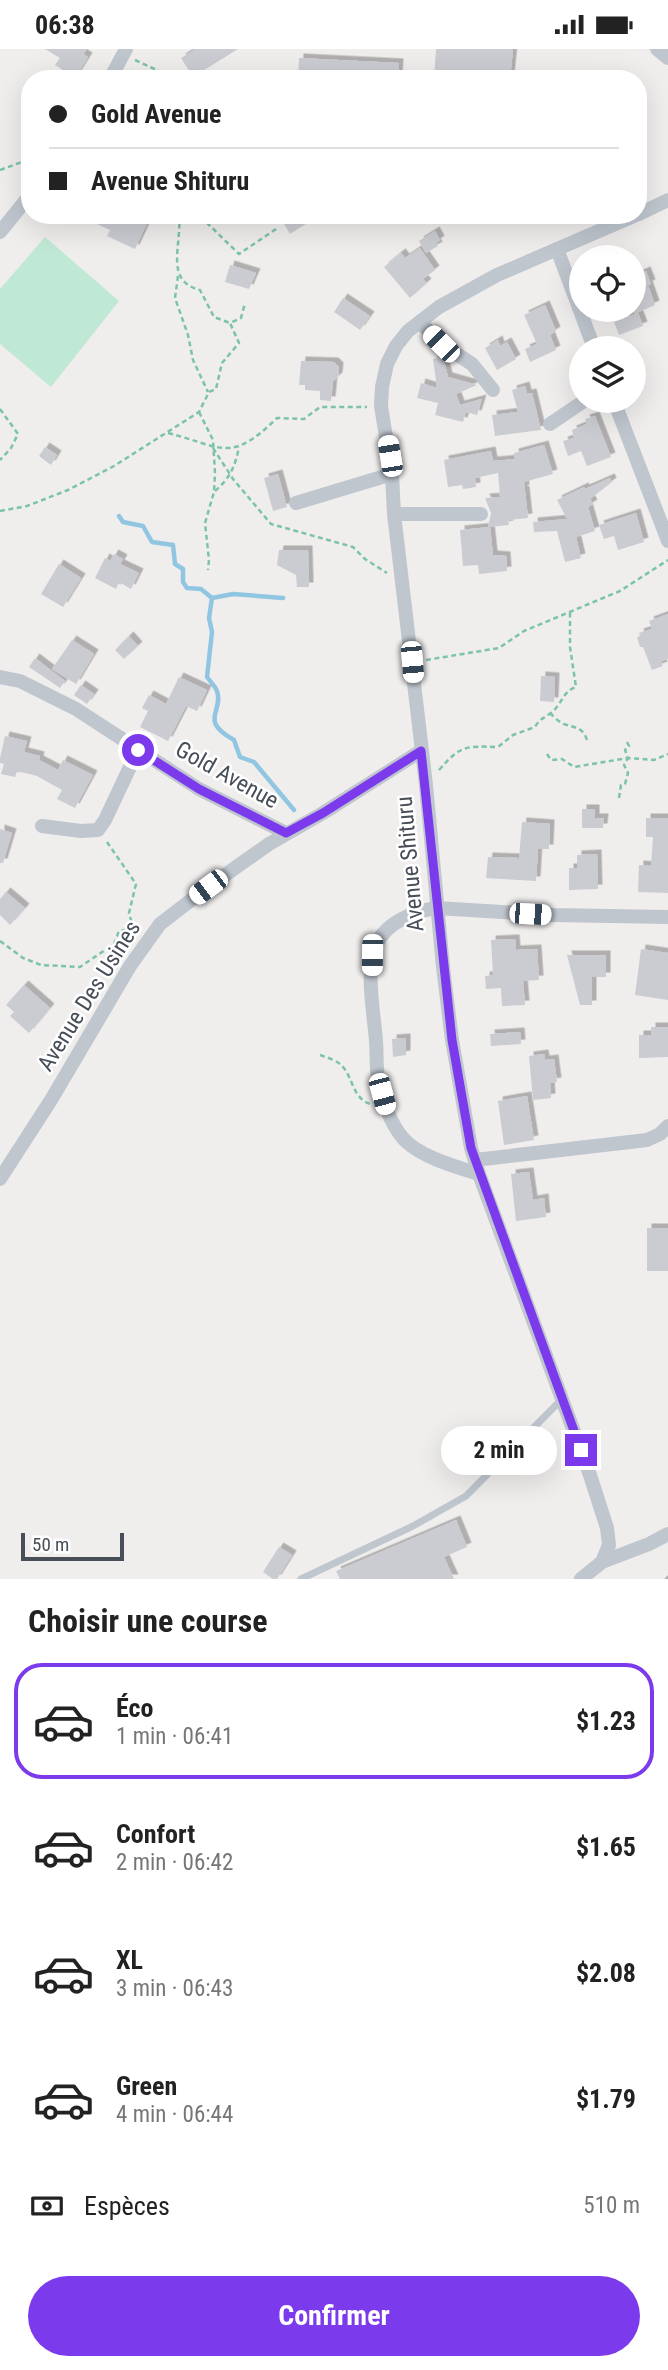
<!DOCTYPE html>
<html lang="fr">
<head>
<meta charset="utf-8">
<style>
	body { margin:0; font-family:"Roboto Condensed",sans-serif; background:#f2f2f2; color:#222; height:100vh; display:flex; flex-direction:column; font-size:26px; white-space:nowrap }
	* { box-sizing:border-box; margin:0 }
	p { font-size:23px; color:#767676 }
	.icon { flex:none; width:38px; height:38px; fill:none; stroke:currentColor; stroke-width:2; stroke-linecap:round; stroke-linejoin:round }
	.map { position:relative; height:1530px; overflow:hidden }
	.panel { display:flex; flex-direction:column; background:#fff; flex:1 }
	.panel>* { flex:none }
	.banner { position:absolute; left:21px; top:21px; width:626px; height:154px; border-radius:28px; box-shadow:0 7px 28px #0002; display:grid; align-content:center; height:154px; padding:0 28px; background:#fff }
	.fabs { position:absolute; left:569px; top:196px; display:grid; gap:14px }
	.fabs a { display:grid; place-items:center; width:77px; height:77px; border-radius:50%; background:#fff; box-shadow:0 7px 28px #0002; font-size:35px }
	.scale { position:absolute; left:21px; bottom:18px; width:103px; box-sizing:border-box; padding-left:7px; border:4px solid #474e58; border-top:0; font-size:19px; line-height:24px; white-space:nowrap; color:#474e58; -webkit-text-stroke:5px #fff; paint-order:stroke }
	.end { position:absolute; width:32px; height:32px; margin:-16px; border:9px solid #7c3aed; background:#fff; box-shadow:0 0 0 4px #fff }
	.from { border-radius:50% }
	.bubble { position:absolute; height:49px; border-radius:24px; background:#fff; box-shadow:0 7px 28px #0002; font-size:23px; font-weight:700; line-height:49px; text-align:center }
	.car { position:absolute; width:21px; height:42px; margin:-21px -10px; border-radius:9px; box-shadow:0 0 5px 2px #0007; background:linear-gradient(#fff 24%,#345 0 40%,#fff 0 76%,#345 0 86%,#fff 0) }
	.banner b { display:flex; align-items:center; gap:24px; height:66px; font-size:26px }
	.banner b+b { border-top:2px solid #e0e0e0 }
	.banner i { width:18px; height:18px; background:#222 }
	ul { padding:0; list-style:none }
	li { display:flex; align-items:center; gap:21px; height:116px; margin:0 14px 10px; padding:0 14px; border:4px solid transparent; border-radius:28px }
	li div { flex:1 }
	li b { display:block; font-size:26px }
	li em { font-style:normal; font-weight:700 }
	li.current { border-color:#7c3aed }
	li>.icon { width:63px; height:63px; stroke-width:1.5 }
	h2 { padding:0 28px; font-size:32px; line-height:84px }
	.pay { display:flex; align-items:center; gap:18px; height:77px; padding:0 28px; font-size:26px }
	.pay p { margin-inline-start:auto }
	.action { display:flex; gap:14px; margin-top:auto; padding:14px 28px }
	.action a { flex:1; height:80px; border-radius:42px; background:#7c3aed; color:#fff; font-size:28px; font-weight:700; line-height:80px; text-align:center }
	.status { display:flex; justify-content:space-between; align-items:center; height:49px; padding:0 35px; background:#fff; direction:ltr }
	.status svg { height:19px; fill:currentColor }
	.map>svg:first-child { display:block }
</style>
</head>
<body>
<div class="status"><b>06:38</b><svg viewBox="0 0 49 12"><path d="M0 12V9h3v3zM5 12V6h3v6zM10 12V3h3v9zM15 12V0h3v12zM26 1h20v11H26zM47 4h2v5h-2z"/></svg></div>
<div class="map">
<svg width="668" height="1530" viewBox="0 0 668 1530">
	<defs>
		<filter id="shadow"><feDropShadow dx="4.5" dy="-4.5" stdDeviation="0" flood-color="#0004"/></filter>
	</defs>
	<rect width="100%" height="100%" fill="#f0eded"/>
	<polygon fill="#bfe9d5" points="45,188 119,252 51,338 0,295 0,240"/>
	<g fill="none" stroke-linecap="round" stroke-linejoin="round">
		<g stroke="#91c6e2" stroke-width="4.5">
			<path d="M119,467L123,473L143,477L152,493L173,496L175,515L183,520V533L187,539L201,540L212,549L209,569L212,583L207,628C210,632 215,637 217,642C224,663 198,671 234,691L240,708L254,713L294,761"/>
			<polyline points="212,549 233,545 283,549"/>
		</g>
	</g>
	<g fill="#caccd1" filter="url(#shadow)">
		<polygon points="45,0 87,0 83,5 88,8 75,29 55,16 60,9"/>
		<polygon points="196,0 238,0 193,28 181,9"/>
		<polygon points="436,0 513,0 510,30 434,30"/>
		<polygon points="299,9 399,14 398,30 298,30"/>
		<polygon points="77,166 151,166 135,200 107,187 110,181"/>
		<polygon points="279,166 320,166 290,185"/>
		<polygon points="435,182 440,191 436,194 438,197 426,204 419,192"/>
		<polygon points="420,199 435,221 423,230 427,234 410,249 384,218 401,204 405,209"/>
		<polygon points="230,216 256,224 249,240 225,233"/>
		<polygon points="646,222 651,235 648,236 655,256 634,265 634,227"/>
		<polygon points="343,249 370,267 360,281 334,263"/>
		<polygon points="545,256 556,282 550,286 556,301 530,313 525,300 537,295 524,266"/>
		<polygon points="638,264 643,277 619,286 614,273"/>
		<polygon points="498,291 500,297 507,293 516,310 497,321 485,299"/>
		<polygon points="443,308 448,328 477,336 456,345 460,356 482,350 477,366 466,363 463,373 435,366 438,354 417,349 421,334 437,339 433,310"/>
		<polygon points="301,312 334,313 339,318 338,328 333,332 331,352 320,351 320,342 305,341 305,336 299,336"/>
		<polygon points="525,337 527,345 532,344 541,381 495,387 492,366 518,363 512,341"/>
		<polygon points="595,367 611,408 587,417 581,402 568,407 563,392 574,389 572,381 587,375 585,370"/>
		<polygon points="544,396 553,425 524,433 525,440 522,441 525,442 528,469 508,471 509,476 488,478 491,464 485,449 500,448 498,424 475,429 476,438 463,440 462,436 448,438 444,411 491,402 493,412 515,410 514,404"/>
		<polygon points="45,398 57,406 51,416 39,407"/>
		<polygon points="278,425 287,458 273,462 264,429"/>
		<polygon points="610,429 612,433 590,450 593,455 588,458 595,482 576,488 581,509 565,513 557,482 534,483 533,473 567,470 557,451 584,438 585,440"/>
		<polygon points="636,464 644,493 618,501 614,487 604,490 599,476"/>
		<polygon points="490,478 493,506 506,507 507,522 479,525 478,516 463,517 460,481"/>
		<polygon points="279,501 308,501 309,538 297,538 296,526 277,516"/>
		<polygon points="114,505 123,510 120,515 139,524 131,540 119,533 116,540 95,529 105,509 110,512"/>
		<polygon points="59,515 81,529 63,558 41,545"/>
		<polygon points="668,565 668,610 661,612 663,617 652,621 643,598 640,598 637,588 640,587 639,584 652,580 649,572"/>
		<polygon points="129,587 138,597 124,610 115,601"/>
		<polygon points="72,591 94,605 76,635 52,620"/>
		<polygon points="35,609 65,632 60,639 29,618"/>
		<polygon points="541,627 555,628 554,653 540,652"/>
		<polygon points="179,628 207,641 197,662 186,657 168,692 140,678 148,662 142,659 149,646 166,655"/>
		<polygon points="81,636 94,645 87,655 74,646"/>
		<polygon points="5,687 27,692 24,703 40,707 39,711 58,721 63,711 93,726 75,759 57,750 62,741 37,727 17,722 15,728 1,725 4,715 0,714 0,709"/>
		<polygon points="582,760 595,760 595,769 604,769 603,779 582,779"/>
		<polygon points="646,769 668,769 668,844 638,843 639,816 651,817 653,788 646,788"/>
		<polygon points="522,773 550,775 549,800 538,800 536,832 486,829 488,808 519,809"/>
		<polygon points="0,780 12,784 3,814 0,814"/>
		<polygon points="597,805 598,840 569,841 569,819 577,819 577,806"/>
		<polygon points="6,843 25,859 10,876 0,866 0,850"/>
		<polygon points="515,890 516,901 537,900 539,931 523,932 525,956 502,957 501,939 486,940 485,927 493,926 491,891"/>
		<polygon points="641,900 668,904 668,951 635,946"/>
		<polygon points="567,906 606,906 606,928 592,928 592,956 580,956"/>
		<polygon points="24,936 50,959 29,984 10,967 14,963 6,956"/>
		<polygon points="651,978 668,978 668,1008 639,1009 639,986 651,986"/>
		<polygon points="520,983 521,995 491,997 490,985"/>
		<polygon points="406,989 406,1006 393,1008 392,990"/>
		<polygon points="544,1005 545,1011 554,1010 557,1033 550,1034 551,1049 533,1051 529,1007"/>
		<polygon points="527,1047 534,1091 504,1096 498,1052"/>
		<polygon points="529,1123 533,1151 544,1149 546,1168 516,1172 511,1125"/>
		<rect x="647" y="1179" width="21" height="43"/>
		<polygon points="456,1471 467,1498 444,1508 454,1530 340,1530 336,1522"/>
		<polygon points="279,1498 292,1506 277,1530 273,1530 263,1523"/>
	</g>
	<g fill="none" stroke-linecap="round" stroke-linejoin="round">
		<g stroke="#7bc3a9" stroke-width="2.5" stroke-dasharray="5 3.5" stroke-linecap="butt">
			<polyline points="135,11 176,30"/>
			<polyline points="131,21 136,30"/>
			<polyline points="0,121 30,110"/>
			<path d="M179,166C182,197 164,232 200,241L214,268L230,274"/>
			<polyline points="203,166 205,172 239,205 276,180"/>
			<polyline points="178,227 175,249 188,286 193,311 208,343"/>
			<polyline points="0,360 18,385 11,399 0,411"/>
			<polyline points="199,363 213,391 215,424 214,443 205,474 209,511 208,521"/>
			<path d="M168,384C223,398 230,415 277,369L304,370L320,358H367"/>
			<polyline points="213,399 233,430 271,475 353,498 365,510 387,524"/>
			<path d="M215,442C230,429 235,418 239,398"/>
			<polyline points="0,462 27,457 68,441 114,417 199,363 209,343 216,340 222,314 239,294 230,274 241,269 245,254"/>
			<polyline points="426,611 499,599 524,582 620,542 668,511"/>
			<path d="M550,664C554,668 559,673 564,675C575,679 583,678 587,691"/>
			<polyline points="547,705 551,711 562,710 574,718 628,709 654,711 668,705"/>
			<path d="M439,721C461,696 465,697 498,698L513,686L535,678C540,669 545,669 552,663C562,655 563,642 576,638L570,598V564"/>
			<polyline points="619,749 621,736 625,735 628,724 624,716 628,709 625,701 629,697 627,693"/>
			<polyline points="107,793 136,835 129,864 133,878"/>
			<polyline points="0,892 23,909 41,916 80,918 114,895 119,882 133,879"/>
			<path d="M320,1006C326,1008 336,1011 341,1016C353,1027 352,1049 370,1055"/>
		</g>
		<polyline stroke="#bfc6ce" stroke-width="7" points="301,1530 413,1477 466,1447 562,1350"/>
		<g stroke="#bfc6ce" stroke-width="14">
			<polyline points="657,0 668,9"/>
			<polyline points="110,30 126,0"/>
			<polyline points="639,165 668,151"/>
			<polyline points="0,183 30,146"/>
			<polyline points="557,200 594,299"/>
			<polyline points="420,273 441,295 472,315 493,341"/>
			<polyline points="614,352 668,492"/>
			<polyline points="550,375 584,352"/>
			<polyline points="296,454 392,425"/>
			<polyline points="394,465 481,465"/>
			<polyline points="0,628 20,632 76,660 199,740 286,784"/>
			<polyline points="42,777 81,782 98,781 105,771 138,701"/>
			<polyline points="475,1111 647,1091 660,1085 668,1077"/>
			<path d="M479,1125C456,1118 417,1107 402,1088C389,1072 382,1049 378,1029C376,1017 377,1004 376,992C374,965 365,920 376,896C386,873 415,862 437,859L553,866L668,868"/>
			<polyline points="0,1130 51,1051 130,917 160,875 208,838 269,795 323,764 421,702"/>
			<polyline points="602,1513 649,1495 668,1485"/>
			<polyline points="581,1530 602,1513 609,1496 607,1479 590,1426 479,1125 471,1099 452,991 443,918 426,736 394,465 392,425 381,357 382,338 387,315 396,297 408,282 439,258 497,226 636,166"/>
		</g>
		<polyline stroke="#b0b2b7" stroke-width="4.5" points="667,1530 668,1529"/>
	</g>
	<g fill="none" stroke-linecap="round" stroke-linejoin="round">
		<polyline stroke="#7c3aed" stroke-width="9" points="138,701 199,740 286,784 323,764 421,702 452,991 471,1099 581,1401"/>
	</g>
	<g text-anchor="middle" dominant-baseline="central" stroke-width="5" stroke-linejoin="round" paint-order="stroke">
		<g font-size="23" fill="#474e58" stroke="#fff">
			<text transform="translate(227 726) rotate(29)">Gold Avenue</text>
			<text transform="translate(410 815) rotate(-95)">Avenue Shituru</text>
			<text transform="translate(89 947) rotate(-58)">Avenue Des Usines</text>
		</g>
	</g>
</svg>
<div class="fabs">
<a><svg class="icon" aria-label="locate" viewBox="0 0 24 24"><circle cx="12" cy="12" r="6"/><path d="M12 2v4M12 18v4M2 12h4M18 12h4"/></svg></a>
<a><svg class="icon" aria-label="layers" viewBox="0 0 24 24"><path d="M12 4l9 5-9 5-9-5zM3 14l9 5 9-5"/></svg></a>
</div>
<div class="scale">50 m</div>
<i class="end from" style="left:138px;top:701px"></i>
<i class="end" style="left:581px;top:1401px"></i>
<div class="bubble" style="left:441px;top:1377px;width:116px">2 min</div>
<i class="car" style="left:441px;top:295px;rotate:315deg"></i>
<i class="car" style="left:390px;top:407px;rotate:351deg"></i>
<i class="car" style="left:412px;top:613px;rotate:175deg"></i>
<i class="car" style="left:208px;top:838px;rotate:233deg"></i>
<i class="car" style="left:530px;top:865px;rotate:93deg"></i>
<i class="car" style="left:372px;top:906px;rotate:181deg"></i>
<i class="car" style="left:382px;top:1045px;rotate:165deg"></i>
<div class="banner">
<b><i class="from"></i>Gold Avenue</b>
<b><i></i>Avenue Shituru</b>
</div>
</div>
<section class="panel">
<h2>Choisir une course</h2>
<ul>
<li class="current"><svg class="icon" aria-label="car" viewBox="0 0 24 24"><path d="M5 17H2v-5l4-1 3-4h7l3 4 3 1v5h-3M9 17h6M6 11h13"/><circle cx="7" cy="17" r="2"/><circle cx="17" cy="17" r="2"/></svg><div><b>Éco</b><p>1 min · 06:41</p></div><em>$1.23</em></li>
<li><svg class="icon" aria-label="car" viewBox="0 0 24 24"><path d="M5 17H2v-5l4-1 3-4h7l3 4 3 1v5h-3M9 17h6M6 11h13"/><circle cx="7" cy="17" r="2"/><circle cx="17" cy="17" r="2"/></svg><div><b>Confort</b><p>2 min · 06:42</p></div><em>$1.65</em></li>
<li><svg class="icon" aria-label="car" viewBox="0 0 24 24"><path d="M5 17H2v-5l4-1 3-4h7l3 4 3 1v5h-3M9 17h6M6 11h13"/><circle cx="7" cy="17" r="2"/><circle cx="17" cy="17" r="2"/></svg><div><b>XL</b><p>3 min · 06:43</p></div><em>$2.08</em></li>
<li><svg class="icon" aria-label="car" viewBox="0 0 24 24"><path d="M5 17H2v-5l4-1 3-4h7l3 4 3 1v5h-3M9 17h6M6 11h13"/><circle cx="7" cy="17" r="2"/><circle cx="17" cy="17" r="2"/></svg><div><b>Green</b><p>4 min · 06:44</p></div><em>$1.79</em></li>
</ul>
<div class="pay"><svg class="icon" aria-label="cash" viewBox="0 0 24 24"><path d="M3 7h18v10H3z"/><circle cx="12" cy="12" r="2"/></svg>Espèces<p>510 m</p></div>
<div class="action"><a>Confirmer</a></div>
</section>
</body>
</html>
